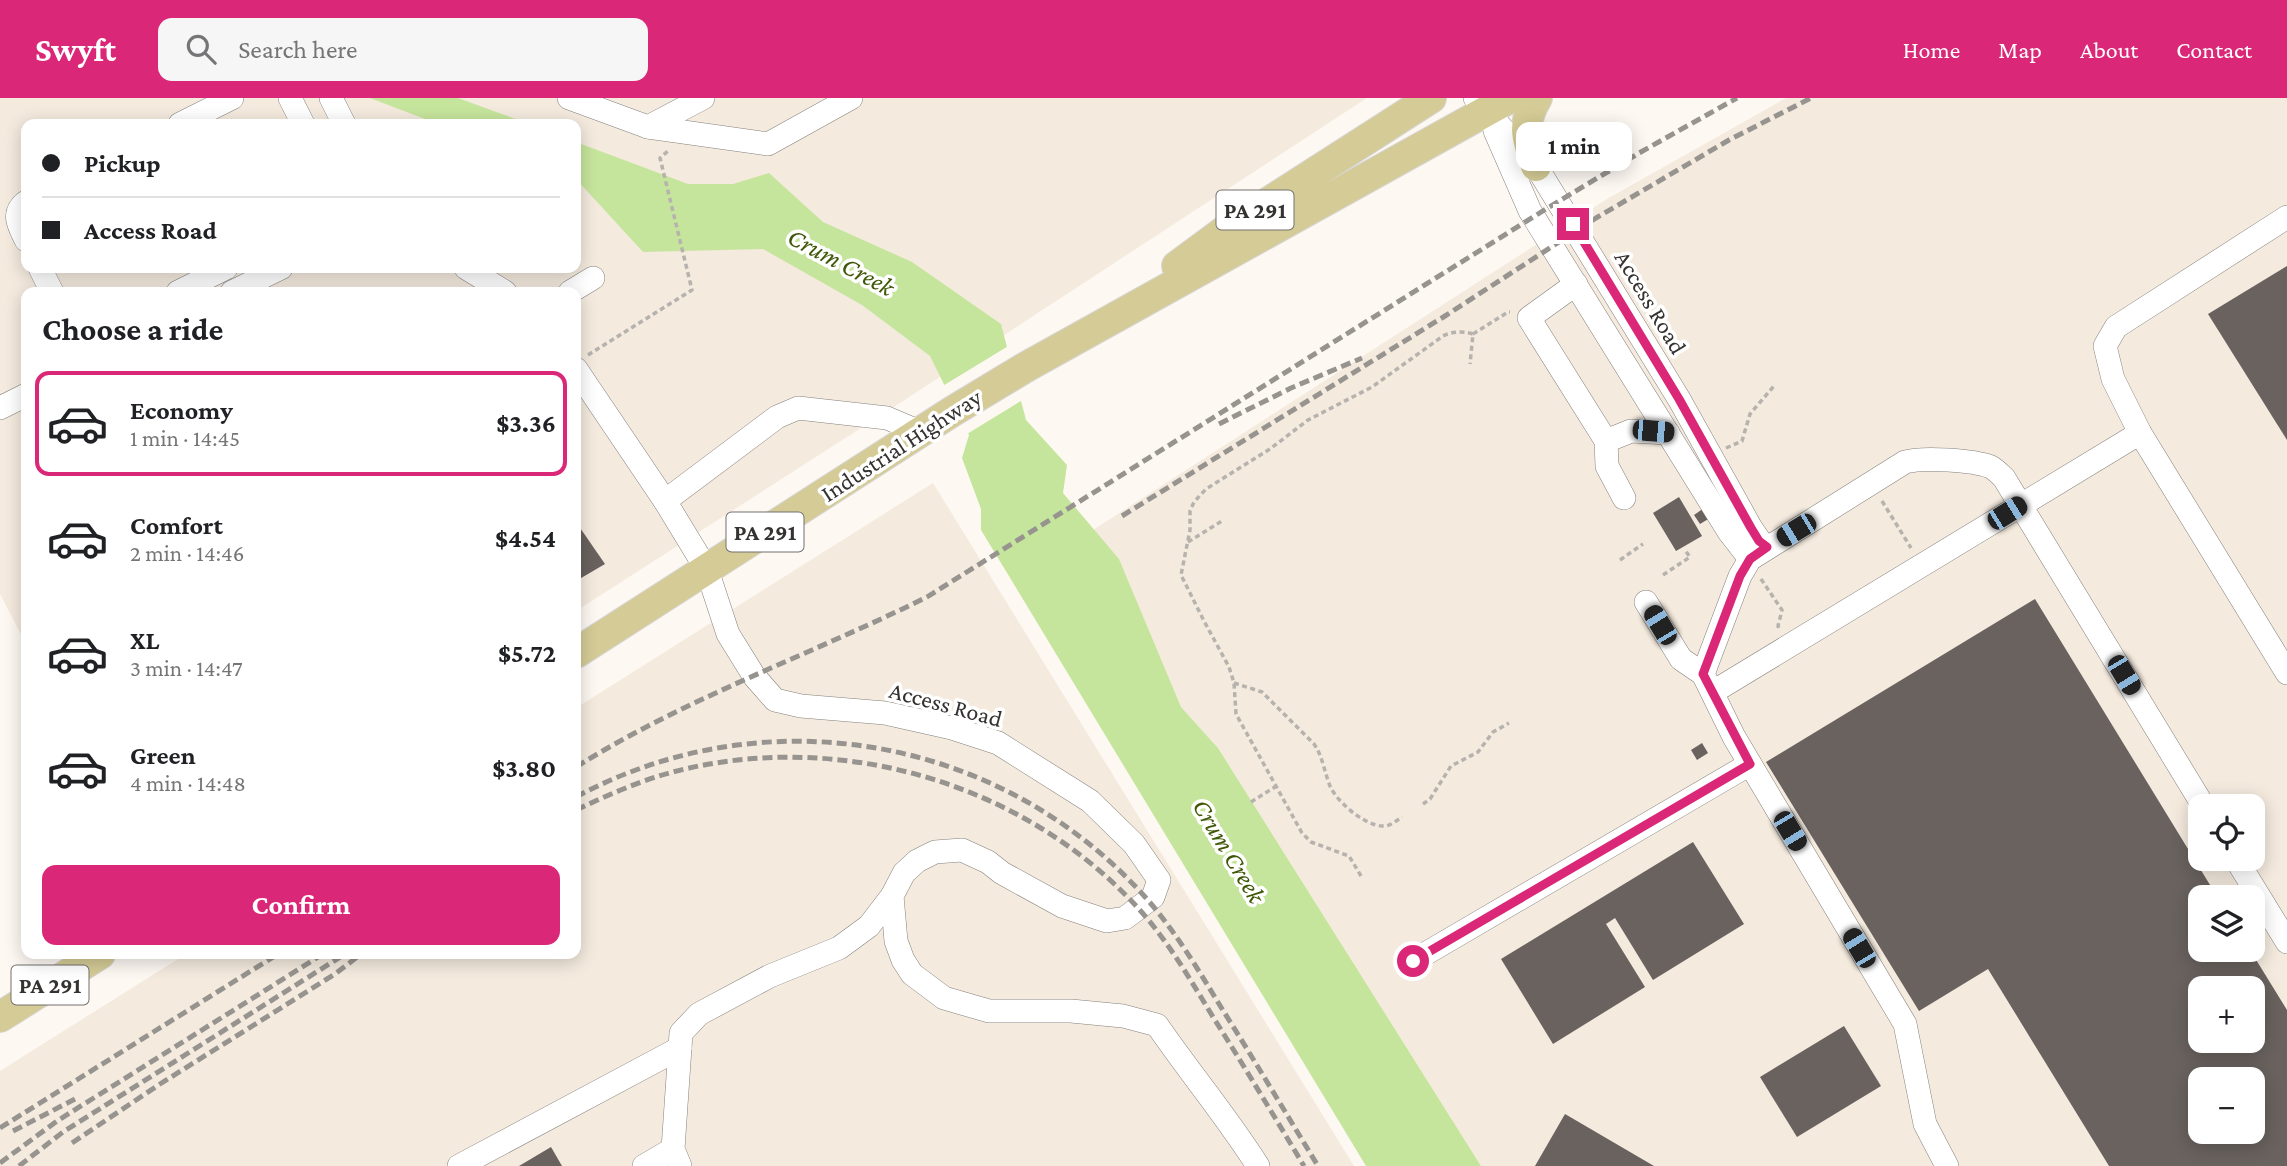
<!DOCTYPE html>
<html lang="en">
<head>
<meta charset="utf-8">
<style>
	body { margin:0; font-family:"Crimson Pro",serif; background:#f6f6f6; color:#202124; height:100vh; display:flex; flex-direction:column; font-size:26px; white-space:nowrap }
	* { box-sizing:border-box; margin:0 }
	p { font-size:23px; color:#757577 }
	.icon { flex:none; width:38px; height:38px; fill:none; stroke:currentColor; stroke-width:2; stroke-linecap:round; stroke-linejoin:round }
	.map { position:relative; flex:1; overflow:hidden }
	.panel { position:absolute; left:21px; top:189px; width:560px; height:672px; display:flex; flex-direction:column; background:#fff; border-radius:14px; box-shadow:0 4px 18px #0003 }
	.panel>* { flex:none }
	.guide { position:absolute; left:21px; top:21px; width:560px; height:154px; border-radius:14px; box-shadow:0 4px 18px #0003; display:grid; align-content:center; height:154px; padding:0 21px; background:#fff }
	.buttons { position:absolute; left:2188px; top:696px; display:grid; gap:14px }
	.buttons a { display:grid; place-items:center; width:77px; height:77px; border-radius:14px; background:#fff; box-shadow:0 4px 18px #0003; font-size:35px }
	.end { position:absolute; width:32px; height:32px; margin:-16px; border:9px solid #db2777; background:#fff; box-shadow:0 0 0 4px #fff }
	.from { border-radius:50% }
	.bubble { position:absolute; height:49px; border-radius:14px; background:#fff; box-shadow:0 4px 18px #0003; font-size:23px; font-weight:700; line-height:49px; text-align:center }
	.car { position:absolute; width:21px; height:42px; margin:-21px -10px; border-radius:9px; box-shadow:0 0 5px 2px #0007; background:linear-gradient(#222 24%,#8ab4d8 0 40%,#222 0 76%,#8ab4d8 0 86%,#222 0) }
	.guide b { display:flex; align-items:center; gap:24px; height:66px; font-size:26px }
	.guide b+b { border-top:2px solid #e0e0e0 }
	.guide i { width:18px; height:18px; background:#202124 }
	ul { padding:0; list-style:none }
	li { display:flex; align-items:center; gap:21px; height:105px; margin:0 14px 10px; padding:0 7px; border:4px solid transparent; border-radius:14px }
	li div { flex:1 }
	li b { display:block; font-size:26px }
	li em { font-style:normal; font-weight:700 }
	li.selected { border-color:#db2777 }
	li>.icon { width:63px; height:63px; stroke-width:1.5 }
	h2 { padding:0 21px; font-size:32px; line-height:84px }
	.cta { display:flex; gap:14px; margin-top:auto; padding:14px 21px }
	.cta a { flex:1; height:80px; border-radius:14px; background:#db2777; color:#fff; font-size:28px; font-weight:700; line-height:80px; text-align:center }
	header { display:flex; align-items:center; gap:42px; box-sizing:border-box; height:98px; padding:0 35px; background:#db2777; color:#fff }
	header strong { font-size:33px }
	nav { display:flex; gap:38px; margin-inline-start:auto; font-size:24px }
	.search { width:490px; height:63px; background:#f6f6f6; display:flex; align-items:center; gap:18px; box-sizing:border-box; padding:0 24px; border-radius:14px; color:#757577; font-size:26px }
	.map>svg:first-child { display:block }
</style>
</head>
<body>
<header>
<strong>Swyft</strong>
<div class="search"><svg class="icon" aria-label="search" viewBox="0 0 24 24"><circle cx="10" cy="10" r="6"/><path d="M15 15l6 6"/></svg>Search here</div>
<nav><a>Home</a><a>Map</a><a>About</a><a>Contact</a></nav>
</header>
<div class="map">
<svg width="2287" height="1068" viewBox="0 0 2287 1068">
	<rect width="100%" height="100%" fill="#fdf8f2"/>
	<g fill="#f4eade" fill-rule="evenodd">
		<path d="M0,0H1367L903,303L576,513V194H26V546L0,496ZM26,26H576V170H26Z"/>
		<path d="M1786,0H2287V1068H1481L1218,650L1181,609L1119,462L1093,432L1607,101ZM2200,709H2252V761H2200ZM2200,800H2252V852H2200ZM2200,891H2252V943H2200ZM2200,982H2252V1034H2200Z"/>
		<polygon points="933,385 1354,1068 0,1068 0,973 186,856 576,856 576,610"/>
	</g>
	<g fill="#c6e59c">
		<polygon points="370,0 458,0 529,26 438,26"/>
		<polygon points="576,44 688,86 733,86 769,75 823,124 912,164 1001,226 1026,322 1067,367 1063,395 1119,461 1181,609 1218,650 1481,1068 1366,1068 981,432 981,411 962,360 969,337 930,258 862,207 763,151 643,154 576,81"/>
	</g>
	<polygon fill="#fdf8f2" points="1010,247 1024,301 967,336 941,289"/>
	<g fill="#69625f" fill-rule="evenodd">
		<polygon points="2287,168 2287,342 2208,216"/>
		<polygon points="1679,399 1702,438 1676,453 1653,415"/>
		<polygon points="1704,410 1710,420 1700,426 1694,417"/>
		<polygon points="576,424 605,466 576,483"/>
		<path d="M2035,501L2218,800H2200V852H2250L2287,912V1068H2109L1988,871L1919,913L1766,664ZM2200,891H2252V943H2200ZM2200,982H2252V1034H2200Z"/>
		<polygon points="1702,645 1708,655 1697,662 1691,652"/>
		<polygon points="1693,744 1744,826 1653,882 1615,820 1606,826 1645,889 1553,946 1501,861"/>
		<polygon points="1844,928 1881,988 1797,1039 1760,979"/>
		<polygon points="1565,1016 1654,1068 1535,1068"/>
		<polygon points="551,1049 562,1068 519,1068"/>
	</g>
	<g fill="none" stroke-linecap="round" stroke-linejoin="round">
		<g stroke="#85817c" stroke-width="24">
			<g id="minor">
				<polyline points="290,0 303,26"/>
				<polyline points="331,0 344,26"/>
				<polyline points="569,0 648,29 703,0"/>
				<polyline points="1475,0 1536,68 1679,301 1751,430 1760,443 1767,449"/>
				<polyline points="180,26 232,0"/>
				<polyline points="648,29 768,46 851,0"/>
				<polyline points="1495,33 1530,113 1729,434 1750,461"/>
				<path d="M26,104C11,115 19,128 26,142"/>
				<polyline points="2287,119 2116,229 2105,248 2113,281 2140,335 2287,575"/>
				<polyline points="40,170 52,194"/>
				<polyline points="466,170 505,194"/>
				<polyline points="1576,186 1529,220 1606,343 1607,368 1624,400"/>
				<polyline points="178,194 226,170"/>
				<polyline points="232,194 281,170"/>
				<polyline points="570,194 593,180"/>
				<path d="M576,271L665,403L707,472L728,536L754,578L775,602L801,608L885,615L952,630L998,645L1090,703L1134,746L1159,782L1153,799L1125,820L1107,823L1062,808L1002,775L988,764L962,752L935,754L917,763L904,775L892,798L896,843L903,862L912,876L944,900L989,913H1071L1123,918L1157,927C1190,975 1227,1019 1258,1068"/>
				<polyline points="0,310 26,297"/>
				<polyline points="1606,343 1631,333 1668,335"/>
				<polyline points="665,403 777,319 798,310 887,320 920,334"/>
				<polyline points="1646,504 1681,561 1703,576"/>
				<polyline points="1713,594 2140,335"/>
				<polyline points="2236,761 2287,844"/>
				<polyline points="1413,863 1750,666"/>
				<polyline points="459,1068 680,950"/>
				<polyline points="644,1068 673,1051"/>
				<polyline points="680,1068 673,1051 681,935 699,916 770,878 839,850 869,828 892,798"/>
				<path d="M1947,1068L1925,1026L1905,926L1734,639L1703,576L1740,478L1750,461L1905,364C1923,359 1973,362 1991,369C1996,372 2000,376 2004,380L2204,709"/>
			</g>
		</g>
		<g stroke="#d7d6d6" stroke-width="32">
			<g id="major">
				<path d="M1536,68C1527,41 1521,26 1537,0"/>
				<polyline points="1177,168 1227,131 1431,0"/>
				<polyline points="576,555 953,313 1026,269 1510,0"/>
				<polyline points="0,919 100,856"/>
			</g>
		</g>
		<g stroke="#b6b2ad" stroke-width="3.5" stroke-dasharray="5 3.5" stroke-linecap="butt">
			<polyline points="1473,236 1508,214 1510,214"/>
			<polyline points="588,257 692,192 660,60 668,53"/>
			<polyline points="1726,350 1742,343 1750,316 1774,288"/>
			<polyline points="1882,403 1911,450"/>
			<polyline points="1188,444 1222,423"/>
			<polyline points="1620,462 1643,446"/>
			<polyline points="1663,477 1690,459 1685,452"/>
			<polyline points="1761,481 1782,512 1778,528 1780,533"/>
			<path d="M1234,585L1262,594L1314,646C1323,659 1324,673 1330,688C1337,704 1364,727 1382,728C1389,729 1396,723 1402,719"/>
			<polyline points="1251,704 1275,689"/>
			<polyline points="1423,706 1430,701 1451,668 1478,654 1493,634 1509,625"/>
			<path d="M1361,778L1349,758L1311,744L1302,735L1236,616L1234,585L1229,569L1204,523L1181,477L1190,432V413L1194,404L1206,391L1270,351L1308,322L1372,289L1443,238C1453,233 1463,233 1473,236L1470,266"/>
		</g>
		<use href="#minor" stroke="#fff" stroke-width="23"/>
		<use href="#major" stroke="#d4cb96" stroke-width="30"/>
		<g stroke="#979490" stroke-width="5" stroke-dasharray="10 5" stroke-linecap="butt">
			<polyline points="1219,326 1291,290 1362,260"/>
			<polyline points="1122,418 1445,218 1596,120 1729,42 1811,0"/>
			<path d="M576,669C686,600 810,557 927,499L1546,111L1639,55L1737,0"/>
			<path d="M576,699C767,596 1003,639 1146,800C1177,835 1200,875 1224,914C1256,965 1287,1017 1318,1068"/>
			<path d="M576,712C606,698 637,684 669,675C835,630 1022,683 1138,810C1168,843 1190,881 1213,919C1244,968 1274,1018 1304,1068"/>
			<polyline points="0,1030 278,856"/>
			<polyline points="13,1033 75,1001"/>
			<polyline points="72,1045 160,986 335,876 361,856"/>
			<polyline points="0,1065 57,1023 323,856"/>
			<polyline points="19,1068 63,1034 345,856"/>
		</g>
	</g>
	<g fill="none" stroke-linecap="round" stroke-linejoin="round">
		<polyline stroke="#db2777" stroke-width="9" points="1413,863 1750,666 1703,576 1740,478 1750,461 1767,449 1759,443 1751,430 1679,301 1573,126"/>
	</g>
	<g text-anchor="middle" dominant-baseline="central" stroke-width="7" stroke-linejoin="round" paint-order="stroke">
		<g fill="#fff" stroke="#72706f" stroke-width="2">
			<rect x="1216.5" y="92.5" width="77" height="39" rx="5"/>
			<rect x="726.5" y="414.5" width="77" height="39" rx="5"/>
			<rect x="11.5" y="867.5" width="77" height="39" rx="5"/>
		</g>
		<g font-size="23" font-weight="bold" fill="#353331">
			<text x="1255" y="112">PA 291</text>
			<text x="765" y="434">PA 291</text>
			<text x="50" y="887">PA 291</text>
		</g>
		<g font-size="24" fill="#353331" stroke="#fff">
			<text transform="translate(1651 204) rotate(59)">Access Road</text>
			<text transform="translate(901 347) rotate(-33)">Industrial Highway</text>
			<text transform="translate(946 606) rotate(15)">Access Road</text>
		</g>
		<g font-size="26" font-style="italic" fill="#3f5807" stroke="#fff">
			<text transform="translate(841 164) rotate(28)">Crum Creek</text>
			<text transform="translate(1229 753) rotate(59)">Crum Creek</text>
		</g>
	</g>
</svg>
<div class="buttons">
<a><svg class="icon" aria-label="locate" viewBox="0 0 24 24"><circle cx="12" cy="12" r="6"/><path d="M12 2v4M12 18v4M2 12h4M18 12h4"/></svg></a>
<a><svg class="icon" aria-label="layers" viewBox="0 0 24 24"><path d="M12 4l9 5-9 5-9-5zM3 14l9 5 9-5"/></svg></a>
<a>+</a>
<a>−</a>
</div>
<i class="end from" style="left:1413px;top:863px"></i>
<i class="end" style="left:1573px;top:126px"></i>
<div class="bubble" style="left:1516px;top:24px;width:116px">1 min</div>
<i class="car" style="left:1653px;top:333px;rotate:95deg"></i>
<i class="car" style="left:2007px;top:415px;rotate:58deg"></i>
<i class="car" style="left:1796px;top:432px;rotate:239deg"></i>
<i class="car" style="left:1660px;top:527px;rotate:329deg"></i>
<i class="car" style="left:2124px;top:577px;rotate:149deg"></i>
<i class="car" style="left:1790px;top:733px;rotate:149deg"></i>
<i class="car" style="left:1859px;top:850px;rotate:329deg"></i>
<div class="guide">
<b><i class="from"></i>Pickup</b>
<b><i></i>Access Road</b>
</div>
<section class="panel">
<h2>Choose a ride</h2>
<ul>
<li class="selected"><svg class="icon" aria-label="car" viewBox="0 0 24 24"><path d="M5 17H2v-5l4-1 3-4h7l3 4 3 1v5h-3M9 17h6M6 11h13"/><circle cx="7" cy="17" r="2"/><circle cx="17" cy="17" r="2"/></svg><div><b>Economy</b><p>1 min · 14:45</p></div><em>$3.36</em></li>
<li><svg class="icon" aria-label="car" viewBox="0 0 24 24"><path d="M5 17H2v-5l4-1 3-4h7l3 4 3 1v5h-3M9 17h6M6 11h13"/><circle cx="7" cy="17" r="2"/><circle cx="17" cy="17" r="2"/></svg><div><b>Comfort</b><p>2 min · 14:46</p></div><em>$4.54</em></li>
<li><svg class="icon" aria-label="car" viewBox="0 0 24 24"><path d="M5 17H2v-5l4-1 3-4h7l3 4 3 1v5h-3M9 17h6M6 11h13"/><circle cx="7" cy="17" r="2"/><circle cx="17" cy="17" r="2"/></svg><div><b>XL</b><p>3 min · 14:47</p></div><em>$5.72</em></li>
<li><svg class="icon" aria-label="car" viewBox="0 0 24 24"><path d="M5 17H2v-5l4-1 3-4h7l3 4 3 1v5h-3M9 17h6M6 11h13"/><circle cx="7" cy="17" r="2"/><circle cx="17" cy="17" r="2"/></svg><div><b>Green</b><p>4 min · 14:48</p></div><em>$3.80</em></li>
</ul>
<div class="cta"><a>Confirm</a></div>
</section>
</div>
</body>
</html>
